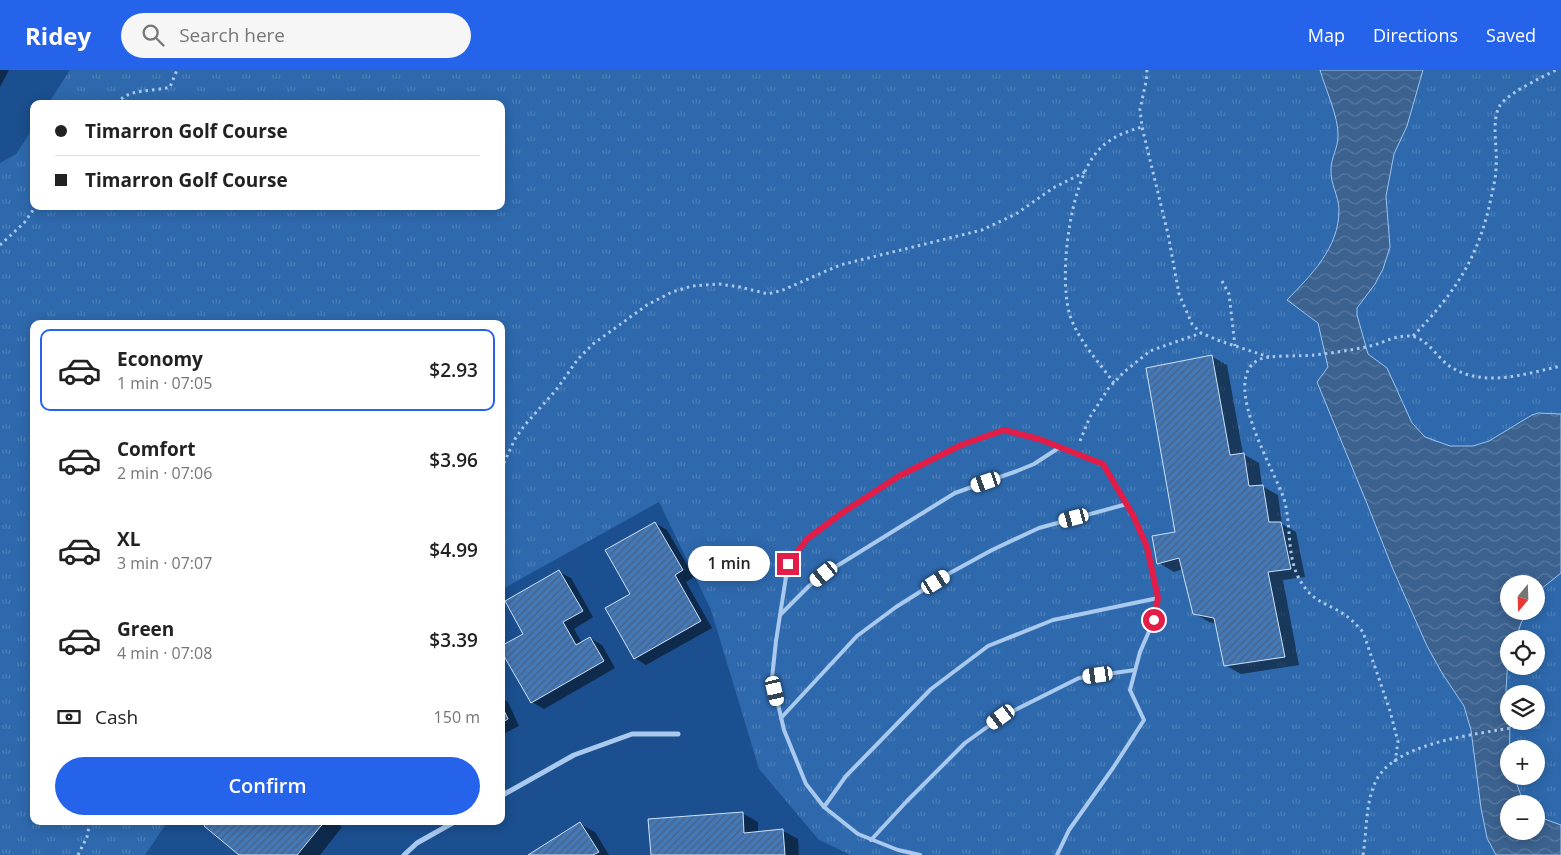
<!DOCTYPE html>
<html lang="en">
<head>
<meta charset="utf-8">
<style>
	body { margin:0; font-family:"Open Sans",sans-serif; background:#f6f6f6; color:#222; height:100vh; display:flex; flex-direction:column; font-size:19px; white-space:nowrap }
	* { box-sizing:border-box; margin:0 }
	p { font-size:16px; color:#767676 }
	.icon { flex:none; width:28px; height:28px; fill:none; stroke:currentColor; stroke-width:2; stroke-linecap:round; stroke-linejoin:round }
	.map { position:relative; flex:1; overflow:hidden }
	.drawer { position:absolute; left:30px; top:250px; width:475px; height:505px; display:flex; flex-direction:column; background:#fff; border-radius:10px; box-shadow:0 2px 12px #0003 }
	.drawer>* { flex:none }
	.banner { position:absolute; left:30px; top:30px; width:475px; height:110px; border-radius:10px; box-shadow:0 2px 12px #0003; display:grid; align-content:center; height:110px; padding:0 25px; background:#fff }
	.needle { width:32px; rotate:199deg }
	.tools { position:absolute; left:1500px; top:505px; display:grid; gap:10px }
	.tools a { display:grid; place-items:center; width:45px; height:45px; border-radius:50%; background:#fff; box-shadow:0 2px 12px #0003; font-size:25px }
	.end { position:absolute; width:22px; height:22px; margin:-11px; border:6px solid #e11d48; background:#fff; box-shadow:0 0 0 2px #fff }
	.from { border-radius:50% }
	.bubble { position:absolute; height:35px; border-radius:18px; background:#fff; box-shadow:0 2px 12px #0003; font-size:16px; font-weight:600; line-height:35px; text-align:center }
	.car { position:absolute; width:15px; height:30px; margin:-15px -8px; border-radius:6px; box-shadow:0 0 4px 1px #0007; background:linear-gradient(#fff 24%,#345 0 40%,#fff 0 76%,#345 0 86%,#fff 0) }
	.banner b { display:flex; align-items:center; gap:18px; height:48px; font-size:19px }
	.banner b+b { border-top:1px solid #e0e0e0 }
	.banner i { width:12px; height:12px; background:#222 }
	ul { padding:9px 0 0; list-style:none }
	li { display:flex; align-items:center; gap:15px; height:82px; margin:0 10px 8px; padding:0 15px; border:2px solid transparent; border-radius:10px }
	li div { flex:1 }
	li b { display:block; font-size:19px }
	li em { font-style:normal; font-weight:600 }
	li.on { border-color:#2563eb }
	li>.icon { width:45px; height:45px; stroke-width:1.5 }
	.pay { display:flex; align-items:center; gap:12px; height:55px; padding:0 25px; font-size:19px }
	.pay p { margin-inline-start:auto }
	.cta { display:flex; gap:10px; margin-top:auto; padding:10px 25px }
	.cta a { flex:1; height:58px; border-radius:30px; background:#2563eb; color:#fff; font-size:20px; font-weight:600; line-height:58px; text-align:center }
	header { display:flex; align-items:center; gap:30px; box-sizing:border-box; height:70px; padding:0 25px; background:#2563eb; color:#fff }
	header strong { font-size:24px }
	nav { display:flex; gap:28px; margin-inline-start:auto; font-size:18px }
	.search { width:350px; height:45px; background:#f6f6f6; display:flex; align-items:center; gap:12px; box-sizing:border-box; padding:0 18px; border-radius:28px; color:#767676; font-size:19px }
	.map>svg:first-child { display:block }
</style>
</head>
<body>
<header>
<strong>Ridey</strong>
<div class="search"><svg class="icon" aria-label="search" viewBox="0 0 24 24"><circle cx="10" cy="10" r="6"/><path d="M15 15l6 6"/></svg>Search here</div>
<nav><a>Map</a><a>Directions</a><a>Saved</a></nav>
</header>
<div class="map">
<svg width="1561" height="785" viewBox="0 0 1561 785">
	<defs>
		<pattern id="grass-tufts" width="24" height="20" patternUnits="userSpaceOnUse" patternTransform="scale(1.25)"><rect width="24" height="20" fill="#2e69ad"/><path d="M3 7l-1-3M5 7V3M7 7l1-3M15 17l-1-3M17 17v-4M19 17l1-3" fill="none" stroke="#4d80b9"/></pattern>
		<pattern id="water-waves" width="16" height="10" patternUnits="userSpaceOnUse" patternTransform="scale(1.25)"><rect width="16" height="10" fill="#3c6290"/><path d="M0 5q4-4 8 0t8 0" fill="none" stroke="#597aa1"/></pattern>
		<pattern id="building-hatch" width="6" height="6" patternUnits="userSpaceOnUse" patternTransform="scale(1.25)"><rect width="6" height="6" fill="#4478b7"/><path d="M-1 1l2-2M0 6l6-6M5 7l2-2" fill="none" stroke="#486282"/></pattern>
	</defs>
	<rect width="100%" height="100%" fill="#1b4f8f"/>
	<path fill="url(#grass-tufts)" fill-rule="evenodd" d="M70,0H1561V785H851L819,770L759,699L711,540L659,432L501,520V254H34V751H168L145,785H0V93L16,84L34,57V136H501V34H48ZM1509,514H1536V541H1509ZM1509,569H1536V596H1509ZM1509,624H1536V651H1509ZM1509,679H1536V706H1509ZM1509,734H1536V761H1509Z"/>
	<path fill="url(#water-waves)" stroke="#9cc4f0" d="M1320,0H1423L1407,56L1394,84L1386,126L1390,177L1383,199L1375,214L1357,238V245L1368,284L1387,298L1412,353L1425,367L1450,376H1473L1489,371L1532,345L1538,343L1561,344V503L1541,519L1536,527V514H1509V541H1528L1521,553L1516,569H1509L1506,621L1509,651H1510L1509,706H1514L1524,734H1509V761H1536V746L1561,755V785H1496L1487,768L1481,738L1471,660L1464,636L1442,603L1427,576L1392,497L1368,436L1317,312L1328,297L1318,253L1287,230C1311,205 1339,178 1339,140C1339,126 1330,114 1331,99C1331,88 1338,78 1338,66C1339,48 1325,18 1320,0Z"/>
	<g fill="#0007">
		<polygon points="0,0 9,0 0,17"/>
		<polygon points="1211,286 1227,295 1243,384 1259,393 1262,416 1278,425 1282,454 1296,462 1305,507 1283,510 1299,595 1241,604 1225,595 1217,554 1209,552 1194,543 1183,499 1174,502 1159,493 1176,463"/>
		<polygon points="655,453 667,460 694,507 686,512 712,558 646,595 635,588"/>
		<polygon points="559,502 571,508 593,547 574,559 582,573 590,568 602,575 615,598 544,639 532,632 525,564"/>
		<polygon points="501,628 508,632 519,656 501,665"/>
		<polygon points="742,743 758,752 758,763 783,761 798,769 799,785 652,785"/>
		<polygon points="209,751 335,751 342,757 320,785 241,785"/>
		<polygon points="580,754 595,762 609,785 530,785"/>
	</g>
	<g fill="url(#building-hatch)" stroke="#cfe3fa">
		<polygon points="1212,285 1230,385 1244,383 1249,416 1263,415 1269,452 1281,452 1291,499 1268,502 1285,587 1224,596 1214,548 1193,544 1179,488 1157,494 1152,466 1175,462 1146,298"/>
		<polygon points="655,452 683,500 675,505 701,551 634,589 605,538 630,524 605,480"/>
		<polygon points="559,500 583,541 563,552 576,575 590,567 604,591 531,633 501,581 501,576 523,564 505,531"/>
		<polygon points="501,634 508,649 501,653"/>
		<polygon points="743,742 744,763 783,759 785,785 651,785 648,749"/>
		<polygon points="207,751 325,751 297,785 239,785 204,756"/>
		<polygon points="580,752 599,782 593,785 528,785"/>
	</g>
	<g fill="none" stroke-linecap="round" stroke-linejoin="round">
		<g stroke="#a9c9ee" stroke-width="3" stroke-dasharray="2.5 4" stroke-linecap="butt">
			<polyline points="1147,0 1146,12 1140,39 1142,57 1168,164 1179,224 1192,254 1201,263 1220,271 1269,287"/>
			<path d="M117,34C127,18 153,22 170,17L177,0"/>
			<polyline points="0,175 24,153 36,136"/>
			<polyline points="1222,211 1229,224 1235,276"/>
			<path d="M1413,266C1455,223 1479,187 1491,128C1493,118 1496,108 1496,98C1498,80 1491,53 1499,37C1507,23 1541,8 1556,0"/>
			<path d="M1114,313C1098,291 1076,268 1069,242C1059,202 1070,115 1096,83C1108,68 1125,62 1142,57"/>
			<polyline points="1080,371 1090,347 1108,319 1124,302 1150,281 1201,263"/>
			<polyline points="501,399 515,369 524,356 556,320 578,289 593,274 647,235 672,222 692,216 719,214 740,217 768,224 783,220 840,195 982,160 1016,144 1053,118 1085,102"/>
			<path d="M1395,692L1398,672L1390,641L1363,562C1355,553 1347,545 1337,540C1326,534 1314,530 1306,519C1284,492 1293,460 1284,429C1275,401 1220,311 1258,290C1270,284 1300,287 1314,285C1333,283 1352,280 1370,276C1384,273 1395,265 1410,266C1426,267 1436,286 1448,295C1482,319 1524,304 1561,296"/>
			<polyline points="78,785 87,767 90,751"/>
			<path d="M1363,785C1367,761 1365,736 1375,713C1392,672 1479,664 1517,657"/>
		</g>
		<g stroke="#a9c9ee" stroke-width="4">
			<polyline points="780,545 809,516 824,504 955,423 1017,401 1034,394 1060,377"/>
			<polyline points="781,648 857,566 896,537 950,503 992,480 1039,458 1127,434"/>
			<polyline points="824,737 846,706 931,619 988,576 1053,550 1158,528"/>
			<polyline points="871,770 907,731 965,673 1001,647 1079,608 1135,600"/>
			<polyline points="920,785 898,780 858,764 824,737 806,714 784,660 772,608 776,571 788,494 807,469 842,443 899,406 961,375 1004,360 1039,369 1103,394 1133,445 1147,477 1158,528 1154,550 1140,582 1130,620 1144,650 1113,698 1069,760 1057,785"/>
		</g>
		<g stroke="#a9c9ee" stroke-width="5">
			<polyline points="501,726 574,685 632,664 678,664"/>
			<polyline points="404,785 417,773 456,751"/>
		</g>
	</g>
	<g fill="none" stroke-linecap="round" stroke-linejoin="round">
		<polyline stroke="#e11d48" stroke-width="6" points="788,494 807,469 842,443 899,406 961,375 1004,360 1039,369 1103,394 1133,445 1147,477 1158,528 1154,550"/>
	</g>
</svg>
<div class="tools">
<a><svg class="needle" viewBox="-14 -14 28 28"><path d="M0-13l5 13h-10z" fill="#e53935"/><path d="M0 13l5-13h-10z" fill="#767676"/></svg></a>
<a><svg class="icon" aria-label="locate" viewBox="0 0 24 24"><circle cx="12" cy="12" r="6"/><path d="M12 2v4M12 18v4M2 12h4M18 12h4"/></svg></a>
<a><svg class="icon" aria-label="layers" viewBox="0 0 24 24"><path d="M12 4l9 5-9 5-9-5zM3 14l9 5 9-5"/></svg></a>
<a>+</a>
<a>−</a>
</div>
<i class="end from" style="left:1154px;top:550px"></i>
<i class="end" style="left:788px;top:494px"></i>
<div class="bubble" style="left:688px;top:476px;width:82px">1 min</div>
<i class="car" style="left:986px;top:412px;rotate:251deg"></i>
<i class="car" style="left:1074px;top:448px;rotate:255deg"></i>
<i class="car" style="left:824px;top:504px;rotate:231deg"></i>
<i class="car" style="left:936px;top:512px;rotate:58deg"></i>
<i class="car" style="left:1098px;top:605px;rotate:262deg"></i>
<i class="car" style="left:775px;top:621px;rotate:167deg"></i>
<i class="car" style="left:1001px;top:647px;rotate:234deg"></i>
<div class="banner">
<b><i class="from"></i>Timarron Golf Course</b>
<b><i></i>Timarron Golf Course</b>
</div>
<section class="drawer">
<ul>
<li class="on"><svg class="icon" aria-label="car" viewBox="0 0 24 24"><path d="M5 17H2v-5l4-1 3-4h7l3 4 3 1v5h-3M9 17h6M6 11h13"/><circle cx="7" cy="17" r="2"/><circle cx="17" cy="17" r="2"/></svg><div><b>Economy</b><p>1 min · 07:05</p></div><em>$2.93</em></li>
<li><svg class="icon" aria-label="car" viewBox="0 0 24 24"><path d="M5 17H2v-5l4-1 3-4h7l3 4 3 1v5h-3M9 17h6M6 11h13"/><circle cx="7" cy="17" r="2"/><circle cx="17" cy="17" r="2"/></svg><div><b>Comfort</b><p>2 min · 07:06</p></div><em>$3.96</em></li>
<li><svg class="icon" aria-label="car" viewBox="0 0 24 24"><path d="M5 17H2v-5l4-1 3-4h7l3 4 3 1v5h-3M9 17h6M6 11h13"/><circle cx="7" cy="17" r="2"/><circle cx="17" cy="17" r="2"/></svg><div><b>XL</b><p>3 min · 07:07</p></div><em>$4.99</em></li>
<li><svg class="icon" aria-label="car" viewBox="0 0 24 24"><path d="M5 17H2v-5l4-1 3-4h7l3 4 3 1v5h-3M9 17h6M6 11h13"/><circle cx="7" cy="17" r="2"/><circle cx="17" cy="17" r="2"/></svg><div><b>Green</b><p>4 min · 07:08</p></div><em>$3.39</em></li>
</ul>
<div class="pay"><svg class="icon" aria-label="cash" viewBox="0 0 24 24"><path d="M3 7h18v10H3z"/><circle cx="12" cy="12" r="2"/></svg>Cash<p>150 m</p></div>
<div class="cta"><a>Confirm</a></div>
</section>
</div>
</body>
</html>
